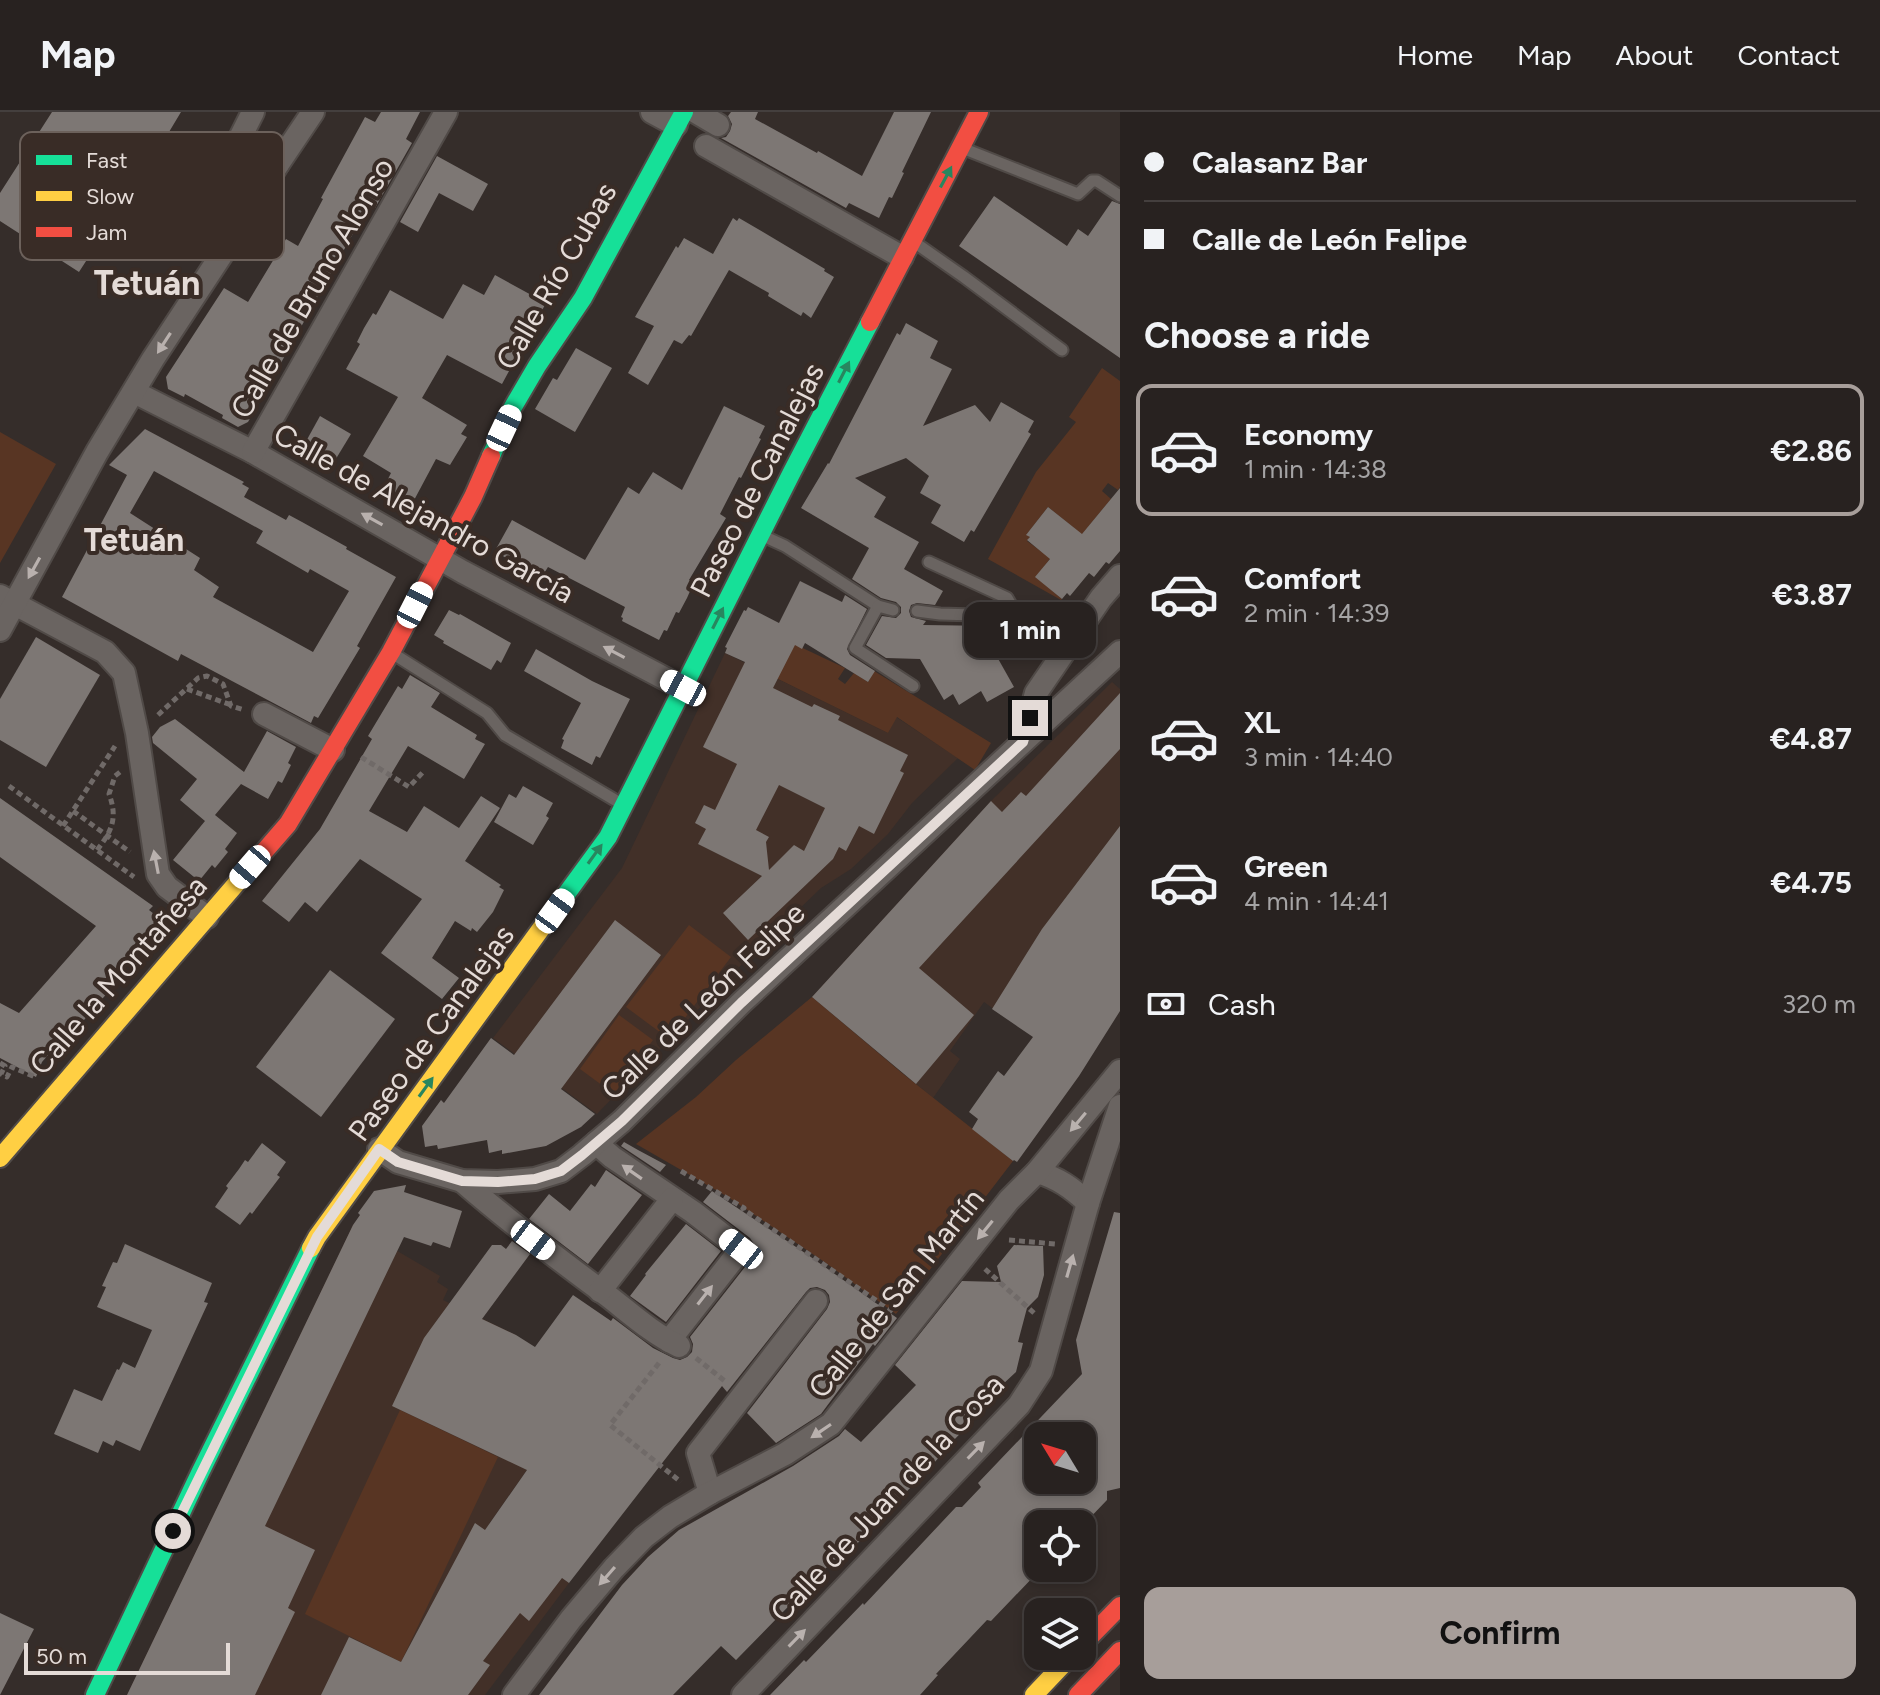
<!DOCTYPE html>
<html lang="en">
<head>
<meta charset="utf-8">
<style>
	body { margin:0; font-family:Figtree,sans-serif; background:#302a29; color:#f1f3f6; height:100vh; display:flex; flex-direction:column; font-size:30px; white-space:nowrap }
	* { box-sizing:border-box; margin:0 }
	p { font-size:26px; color:#a5a4a5 }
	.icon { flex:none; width:44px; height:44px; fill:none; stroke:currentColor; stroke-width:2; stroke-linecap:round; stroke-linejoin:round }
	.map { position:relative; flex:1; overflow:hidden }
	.details { display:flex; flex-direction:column; background:#282220; width:760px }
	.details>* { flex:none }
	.top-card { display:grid; align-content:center; height:176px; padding:0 24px; background:#282220 }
	.needle { width:52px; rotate:308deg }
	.fabs { position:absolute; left:1024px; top:1310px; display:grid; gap:16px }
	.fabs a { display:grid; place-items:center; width:72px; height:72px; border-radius:16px; background:#282220; box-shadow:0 4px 12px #0003,0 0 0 2px #443f3e; font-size:40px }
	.scale { position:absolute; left:24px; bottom:20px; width:206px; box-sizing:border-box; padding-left:8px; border:4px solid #e4dbd7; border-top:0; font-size:22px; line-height:28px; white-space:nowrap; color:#e4dbd7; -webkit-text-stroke:6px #392c26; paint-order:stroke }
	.end { position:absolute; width:36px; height:36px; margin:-18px; border:10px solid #e4dbd7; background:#111; box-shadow:0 0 0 4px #111 }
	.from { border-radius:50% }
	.bubble { position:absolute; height:56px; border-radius:16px; background:#282220; box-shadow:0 4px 12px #0003,0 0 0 2px #443f3e; font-size:26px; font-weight:700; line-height:56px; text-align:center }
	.car { position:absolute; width:24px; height:48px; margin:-24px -12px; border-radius:10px; box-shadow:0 0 6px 2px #0007; background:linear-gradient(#fff 24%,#345 0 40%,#fff 0 76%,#345 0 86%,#fff 0) }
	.top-card b { display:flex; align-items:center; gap:28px; height:76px; font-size:30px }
	.top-card b+b { border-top:2px solid #443f3e }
	.top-card i { width:20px; height:20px; background:#f1f3f6 }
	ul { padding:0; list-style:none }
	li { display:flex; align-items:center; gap:24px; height:132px; margin:0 16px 12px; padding:0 8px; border:4px solid transparent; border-radius:16px }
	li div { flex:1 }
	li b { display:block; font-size:30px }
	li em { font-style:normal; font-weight:700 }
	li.active { border-color:#a79e9a }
	li>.icon { width:72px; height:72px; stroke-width:1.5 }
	h2 { padding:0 24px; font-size:36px; line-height:96px }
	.pay { display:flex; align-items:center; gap:20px; height:88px; padding:0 24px; font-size:30px }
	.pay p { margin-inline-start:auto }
	.primary-button { display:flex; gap:16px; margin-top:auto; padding:16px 24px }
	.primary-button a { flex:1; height:92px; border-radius:16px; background:#a79e9a; color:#111; font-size:32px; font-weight:700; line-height:92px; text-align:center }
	header { display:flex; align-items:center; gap:48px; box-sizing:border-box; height:112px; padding:0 40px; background:#282220; border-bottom:2px solid #443f3e }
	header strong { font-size:38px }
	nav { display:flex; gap:44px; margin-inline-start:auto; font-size:28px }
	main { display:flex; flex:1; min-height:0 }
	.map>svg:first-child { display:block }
</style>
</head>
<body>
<header>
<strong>Map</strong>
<nav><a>Home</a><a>Map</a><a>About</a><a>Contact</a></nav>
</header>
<main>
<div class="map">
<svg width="1120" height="1583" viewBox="0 0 1120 1583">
	<rect width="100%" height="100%" fill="#352d2a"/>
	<g fill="#423028">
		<polygon points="725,541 888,621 896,605 958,646 912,691 888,722 851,757 821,776 746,848 597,1002 493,926 622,756"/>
		<polygon points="1112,570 1120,577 1120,739 1006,906 984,890 950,939 960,947 933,986 812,885 991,689"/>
		<polygon points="353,1113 440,1164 437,1170 448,1177 443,1188 516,1223 557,1315 489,1412 569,1471 485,1583 127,1583"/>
	</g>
	<g fill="#583523">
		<polygon points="1102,256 1120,269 1120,375 1118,378 1108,371 1102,379 1111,387 1079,426 1074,416 1048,395 1027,422 1030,425 1027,429 1042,440 1052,444 1036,465 1062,487 1061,488 988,447 1036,360 1076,310 1069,305"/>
		<polygon points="0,320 56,352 0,451"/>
		<polygon points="792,531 845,556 838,567 845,572 854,561 868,570 874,559 991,631 975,658 897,605 888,621 774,565"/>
		<polygon points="689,813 731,845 669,927 626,895"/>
		<polygon points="812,885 902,961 1013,1049 896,1202 823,1149 728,1085 636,1032 696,985 736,948"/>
		<polygon points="619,903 653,928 614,982 580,957"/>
		<polygon points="400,1298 498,1345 401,1550 305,1502"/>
	</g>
	<g fill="#7d7774" fill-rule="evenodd">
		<polygon points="52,0 181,0 160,35 189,48 183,61 174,72 154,86 135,73 79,160 0,109 0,81"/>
		<polygon points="381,0 420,0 406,27 412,31 375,96 369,93 248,310 238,315 222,306 223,303 185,282 184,285 168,277 166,265 224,176 248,190 286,127 298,134 323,87 321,86 365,5 375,10"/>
		<polygon points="731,0 758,0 755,7 817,41 818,39 862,64 894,0 931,0 902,60 904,61 892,86 889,85 879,106 849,91 846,96 721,26 726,25 730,19 732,12 728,4"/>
		<polygon points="437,44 488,72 473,99 439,81 418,120 400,110"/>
		<polygon points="994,84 1067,134 1078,117 1088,124 1112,89 1120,92 1120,246 959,134"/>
		<polygon points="733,106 737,109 739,106 763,120 825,157 824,159 834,165 811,206 803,200 801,204 768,184 769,181 729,158 691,224 689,223 682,232 674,228 648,273 628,261 654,214 635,205 676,134 678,136 684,126 713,142"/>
		<polygon points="495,163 546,191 502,272 447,243 422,286 467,313 461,322 467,325 450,353 436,347 412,392 383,377 391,361 363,344 398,285 346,257 360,232 357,230 364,216 373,201 376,203 390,178 443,207 463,172 484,183"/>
		<polygon points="906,211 938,229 930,246 952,257 923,314 975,293 990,310 1001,290 1034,309 1028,320 1031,322 974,420 971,418 964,430 931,411 941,393 920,381 929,364 906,346 855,366 886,385 874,405 919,430 904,457 943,479 935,493 917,491 911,493 909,499 911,505 926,509 923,513 996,514 996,543 1014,575 987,590 981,579 959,593 953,582 944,588 920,547 886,546 866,533 882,504 896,506 901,501 901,495 896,490 881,486 852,467 869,436 801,396 828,351 829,352 897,221 900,223"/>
		<polygon points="576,236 612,256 575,320 535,297 553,266 557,268"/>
		<polygon points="724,294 765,314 759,326 761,327 741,366 739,365 720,402 726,406 689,468 694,470 687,486 679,501 676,500 667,519 664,518 659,528 622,509 623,506 621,505 625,495 548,455 543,463 530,455 528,459 496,440 497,438 496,437 512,408 585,448 628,375 639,382 653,360 682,378"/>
		<polygon points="320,304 351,322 334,350 304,333"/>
		<path d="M145,317L244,370L242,372L249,376L244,385L286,408L289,403L302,410L347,435L346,437L396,465L357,534L360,536L318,606L314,604L311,611L181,542L178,549L62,485L127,363L109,353ZM154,359L263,419L256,431L308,461L310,457L349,479L313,540L213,485L219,475L194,458L200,446L130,401Z"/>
		<polygon points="1120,376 1120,439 1109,452 1106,450 1094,465 1089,461 1070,484 1067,481 1062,487 1035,465 1050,447 1027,428 1030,425 1026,423 1048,395 1082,422"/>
		<path d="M800,469L842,490L845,483L867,497L847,537L850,543L875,559L868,570L805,531L802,537L795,533L773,576L812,595L814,592L840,604L838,608L908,643L900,659L904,661L874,722L859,714L846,739L839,735L833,747L748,828L723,801L762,764L698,732L706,717L695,711L704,693L715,698L737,652L703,635L745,550L725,541L727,536L725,535L744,498L746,499L748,495L779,511ZM779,673L825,696L804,739L794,733L769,758L766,730L769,725L756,718Z"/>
		<polygon points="449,498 459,503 460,502 511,531 501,551 497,548 491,558 443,531 444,529 434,523"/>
		<polygon points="36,525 100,563 46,655 0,628 0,587"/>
		<polygon points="536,537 592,569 630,587 600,646 596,644 592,653 561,636 564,628 562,627 581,591 524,559"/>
		<polygon points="410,563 440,581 431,595 477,623 475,627 485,632 464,667 408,634 369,699 407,720 424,694 459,716 481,684 500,696 465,749 501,773 499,775 504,778 493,800 477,820 472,816 471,819 455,809 432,846 459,866 442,887 381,841 422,787 360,747 317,800 305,790 289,810 262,789 320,717 372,627 368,624 398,574 402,577"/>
		<polygon points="1120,581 1120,637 919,856 974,903 916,972 812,885 991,689 1002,700 1021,680 1026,684"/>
		<polygon points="175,607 244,660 267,619 296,635 288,651 291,653 282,671 278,669 268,687 241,672 215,703 237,721 225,737 228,740 215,756 212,753 199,769 173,748 205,709 180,688 197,667 153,631 152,625 160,615"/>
		<polygon points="523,674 553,691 546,704 549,706 533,733 494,710 509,682 516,686"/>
		<polygon points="0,686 153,794 149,798 159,806 154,809 162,820 147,830 106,877 109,879 78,915 75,912 42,950 36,965 0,946 0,891 19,901 96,814 0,745"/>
		<polygon points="1120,714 1120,899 1079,964 1017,1050 1014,1048 1013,1049 972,1017 978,1007 969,1000 998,959 1004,964 1033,925 992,897 1042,817"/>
		<polygon points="615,808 661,843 561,977 595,1002 581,1015 546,1034 502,1042 502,1038 489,1041 487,1028 438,1037 437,1033 425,1035 422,1014 441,988 444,991 491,926 514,943"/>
		<polygon points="330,858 395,907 321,1005 256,955"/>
		<polygon points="624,1030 638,1038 666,1053 660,1060 621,1034"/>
		<polygon points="262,1031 286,1050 277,1063 280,1065 252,1102 250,1100 240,1113 215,1095 228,1076 226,1074 239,1057 245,1048 248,1050"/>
		<polygon points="606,1058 642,1083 588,1152 529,1107 549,1082 570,1099 591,1072 595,1075"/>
		<polygon points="406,1073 404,1080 462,1099 450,1136 433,1130 431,1134 404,1125 265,1414 315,1438 288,1496 295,1500 255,1583 127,1583 353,1113 360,1103 358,1101 374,1079"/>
		<polygon points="712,1079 808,1143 897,1206 875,1234 873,1232 821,1302 776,1331 747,1301 827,1197 830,1190 829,1183 825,1178 817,1175 810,1176 806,1180 727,1280 722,1274 569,1471 562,1466 529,1509 520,1501 483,1549 490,1553 468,1583 321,1583 349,1525 401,1550 475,1411 485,1418 527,1358 392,1294 424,1226 492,1133 501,1133 506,1137 512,1129 530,1142 482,1207 516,1223 535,1235 573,1183 611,1209 613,1206 653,1236 673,1246 680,1248 687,1245 692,1240 693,1232 690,1225 752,1146 755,1140 754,1132 750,1126 703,1090"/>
		<path d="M1114,1100L1120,1101V1376L1107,1379V1388L1084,1412H1038V1460L991,1509L987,1508L936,1562L938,1563L920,1583H770L804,1548L806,1550L863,1491L864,1493L956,1395H962L981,1375L978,1371L1082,1262L1076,1228ZM1038,1324H1082V1368H1038Z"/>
		<polygon points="686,1112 721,1139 666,1210 630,1184 646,1163 645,1162"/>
		<polygon points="125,1132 212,1171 204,1190 208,1191 202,1204 140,1339 116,1328 113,1334 103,1329 98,1341 54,1322 74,1277 102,1289 117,1257 119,1258 123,1250 135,1256 152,1218 97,1195 106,1175 102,1174 113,1150 117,1151"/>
		<polygon points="1014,1133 1043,1134 1044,1163 1038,1185 1027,1196 1018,1230 1023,1231 1016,1260 1002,1273 1005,1276 948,1334 949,1335 853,1436 851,1435 837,1449 835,1447 820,1462 739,1545 736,1548 721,1534 673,1583 539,1583 622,1473 648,1445 679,1418 793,1354 839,1324 845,1317 861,1330 916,1273 895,1253 962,1169 1001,1170 997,1154"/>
		<polygon points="0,1501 34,1517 0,1583"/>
	</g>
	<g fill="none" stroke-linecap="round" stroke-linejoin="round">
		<g stroke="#504a47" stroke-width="15">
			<g id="lane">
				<polyline points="962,36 1078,82 1092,69 1097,69 1120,84"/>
				<polyline points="914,130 964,165 1062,238"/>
				<polyline points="761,423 785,434 878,494 855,536 913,574"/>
				<polyline points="878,494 893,498"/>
				<polyline points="917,499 940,502 1009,504 1014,498 1007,486 929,450"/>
				<polyline points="392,541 487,601 505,623 620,691"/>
			</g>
		</g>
		<g stroke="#504a47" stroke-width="26">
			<g id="street">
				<polyline points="253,0 240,26 278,52"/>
				<polyline points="652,0 676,13"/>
				<polyline points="696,0 718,13"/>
				<polyline points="706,34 902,145"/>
				<polyline points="134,280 253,340 463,460 683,576"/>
				<polyline points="253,340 446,0"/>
				<polyline points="0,484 105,540 124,561 137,621 158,762 167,775 207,805"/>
				<polyline points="0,518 97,340 153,247 222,142 278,52 313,0"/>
				<polyline points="264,602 333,638"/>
				<polyline points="1023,629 1036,581 1101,486 1120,464"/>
				<polyline points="596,1031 612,1045 693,1100 741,1137 669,1229"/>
				<polyline points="379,1037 398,1050 462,1069 498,1070 535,1067 561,1059 582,1043 622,1009 741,891 1120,540"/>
				<path d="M1037,1060C1058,1066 1072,1076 1088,1091"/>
				<path d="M462,1069C509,1110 558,1147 608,1184C630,1201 653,1222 679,1234"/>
				<polyline points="600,1179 672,1087"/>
				<polyline points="710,1381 698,1341 816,1189"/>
				<polyline points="514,1583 571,1507 614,1456 644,1425 670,1405 710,1381 785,1342 831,1312 1009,1088 1037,1060 1120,959"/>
				<polyline points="743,1583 1019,1293 1041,1259 1088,1091 1120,994"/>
			</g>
		</g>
		<g stroke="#504a47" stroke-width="22">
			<g id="fast">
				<polyline points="491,344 513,295 537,254 583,186 684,0"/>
				<polyline points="548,807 608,725 792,360 870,210"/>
				<polyline points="95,1583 200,1361 311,1136"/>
			</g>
		</g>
		<g stroke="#504a47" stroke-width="22">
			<g id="slow">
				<polyline points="0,1046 248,758"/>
				<polyline points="311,1136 317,1125 548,807"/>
				<polyline points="1034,1583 1071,1544"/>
			</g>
		</g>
		<g stroke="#504a47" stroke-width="22">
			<g id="jam">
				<polyline points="870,210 979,0"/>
				<polyline points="248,758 288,712 391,540 473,385 491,344"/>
				<polyline points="1082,1533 1120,1494"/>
				<polyline points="1078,1583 1120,1539"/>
			</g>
		</g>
		<g stroke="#706a68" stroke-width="5" stroke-dasharray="6 4" stroke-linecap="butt">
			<polyline points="142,94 204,132"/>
			<polyline points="178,116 227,44"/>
			<polyline points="187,577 231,593"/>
			<polyline points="158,603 198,566 207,564 223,572 231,594 244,598"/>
			<polyline points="361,645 409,675 424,659"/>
			<polyline points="9,674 134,765"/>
			<polyline points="73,699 130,740"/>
			<polyline points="63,714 115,634"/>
			<path d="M97,738C112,719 118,706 109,682L115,664L120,660"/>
			<polyline points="0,951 5,954 1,962 7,965 12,955 35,965"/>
			<polyline points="681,1059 744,1096 743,1097 893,1200"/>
			<polyline points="1009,1128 1055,1132"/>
			<polyline points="985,1157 1034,1201"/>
			<polyline points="696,1246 726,1270"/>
			<polyline points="659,1251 610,1313 681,1370"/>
		</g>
		<use href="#lane" stroke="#6a6461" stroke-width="11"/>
		<use href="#street" stroke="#6a6461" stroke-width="22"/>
		<use href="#fast" stroke="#16e098" stroke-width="18"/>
		<use href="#slow" stroke="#ffcf43" stroke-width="18"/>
		<use href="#jam" stroke="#f24e42" stroke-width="18"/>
	</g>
	<defs><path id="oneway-solid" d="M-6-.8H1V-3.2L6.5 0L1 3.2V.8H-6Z" transform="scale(2)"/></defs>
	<g fill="#28865f">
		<use href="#oneway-solid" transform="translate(946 65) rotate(-62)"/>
		<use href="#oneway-solid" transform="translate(844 260) rotate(-63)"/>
		<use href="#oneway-solid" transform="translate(718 506) rotate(-63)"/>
		<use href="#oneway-solid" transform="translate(595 742) rotate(-54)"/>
		<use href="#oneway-solid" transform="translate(426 975) rotate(-54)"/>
	</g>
	<g fill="#b9b1ae">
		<use href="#oneway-solid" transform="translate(164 231) rotate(123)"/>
		<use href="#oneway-solid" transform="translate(372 407) rotate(-151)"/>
		<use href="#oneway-solid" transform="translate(34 456) rotate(119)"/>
		<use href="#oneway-solid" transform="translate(614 540) rotate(-152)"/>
		<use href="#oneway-solid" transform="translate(156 750) rotate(-101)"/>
		<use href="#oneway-solid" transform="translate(1078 1010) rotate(130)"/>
		<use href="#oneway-solid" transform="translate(632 1060) rotate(-145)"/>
		<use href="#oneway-solid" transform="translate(985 1118) rotate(129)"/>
		<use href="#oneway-solid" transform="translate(1070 1154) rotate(-74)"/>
		<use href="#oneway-solid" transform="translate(705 1183) rotate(-52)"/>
		<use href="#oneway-solid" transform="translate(821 1319) rotate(146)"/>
		<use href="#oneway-solid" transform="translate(976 1338) rotate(-46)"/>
		<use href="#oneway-solid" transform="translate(607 1464) rotate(131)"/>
		<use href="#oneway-solid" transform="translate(797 1526) rotate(-46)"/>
	</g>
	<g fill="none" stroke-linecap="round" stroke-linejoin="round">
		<polyline stroke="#e4dbd7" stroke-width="10" points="173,1419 317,1125 379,1037 398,1050 462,1069 498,1070 535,1067 561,1059 582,1043 622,1009 741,891 1023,630 1030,606"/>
	</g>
	<g text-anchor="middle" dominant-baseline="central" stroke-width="8" stroke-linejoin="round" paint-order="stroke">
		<g font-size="30" fill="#e4dbd7" stroke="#392c26">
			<text transform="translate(556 164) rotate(-60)">Calle Río Cubas</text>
			<text transform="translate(312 176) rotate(-60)">Calle de Bruno Alonso</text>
			<text transform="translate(757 368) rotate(-63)">Paseo de Canalejas</text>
			<text transform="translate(424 401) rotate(29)">Calle de Alejandro García</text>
			<text transform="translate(118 863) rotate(-49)">Calle la Montañesa</text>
			<text transform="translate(703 889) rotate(-44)">Calle de León Felipe</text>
			<text transform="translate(431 921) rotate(-54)">Paseo de Canalejas</text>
			<text transform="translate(896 1181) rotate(-51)">Calle de San Martín</text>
			<text transform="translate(887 1386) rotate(-47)">Calle de Juan de la Cosa</text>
		</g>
		<g font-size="32" font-weight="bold" fill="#e4dbd7" stroke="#392c26">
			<text x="134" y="428">Tetuán</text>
		</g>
		<g font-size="34" font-weight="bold" fill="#e4dbd7" stroke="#392c26">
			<text x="147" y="171">Tetuán</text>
		</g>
	</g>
	<rect x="20" y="20" width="264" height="128" rx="12" fill="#392c26" stroke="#6c615b" stroke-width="2"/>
	<rect x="36" y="43" width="36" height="10" fill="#16e098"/>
	<rect x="36" y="79" width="36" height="10" fill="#ffcf43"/>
	<rect x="36" y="115" width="36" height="10" fill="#f24e42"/>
	<g font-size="22" fill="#e4dbd7">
		<text x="86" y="56">Fast</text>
		<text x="86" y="92">Slow</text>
		<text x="86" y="128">Jam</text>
	</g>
</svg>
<div class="fabs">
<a><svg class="needle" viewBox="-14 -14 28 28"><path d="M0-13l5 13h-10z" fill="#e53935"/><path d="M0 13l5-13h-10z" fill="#a5a4a5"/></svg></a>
<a><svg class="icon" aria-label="locate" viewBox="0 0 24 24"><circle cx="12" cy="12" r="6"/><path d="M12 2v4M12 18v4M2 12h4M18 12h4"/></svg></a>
<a><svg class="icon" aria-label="layers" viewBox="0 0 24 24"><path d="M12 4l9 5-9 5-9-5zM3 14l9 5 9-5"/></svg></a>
</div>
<div class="scale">50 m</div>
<i class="end from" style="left:173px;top:1419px"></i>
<i class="end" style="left:1030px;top:606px"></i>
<div class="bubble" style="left:964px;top:490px;width:132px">1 min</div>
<i class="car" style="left:504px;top:316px;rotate:25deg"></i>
<i class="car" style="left:415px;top:493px;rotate:27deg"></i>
<i class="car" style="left:683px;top:576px;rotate:298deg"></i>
<i class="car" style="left:250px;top:755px;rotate:221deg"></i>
<i class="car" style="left:555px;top:799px;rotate:36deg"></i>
<i class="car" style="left:533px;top:1128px;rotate:127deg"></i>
<i class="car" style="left:741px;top:1137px;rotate:308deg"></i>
</div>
<section class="details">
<div class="top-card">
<b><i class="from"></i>Calasanz Bar</b>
<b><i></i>Calle de León Felipe</b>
</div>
<h2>Choose a ride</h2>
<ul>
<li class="active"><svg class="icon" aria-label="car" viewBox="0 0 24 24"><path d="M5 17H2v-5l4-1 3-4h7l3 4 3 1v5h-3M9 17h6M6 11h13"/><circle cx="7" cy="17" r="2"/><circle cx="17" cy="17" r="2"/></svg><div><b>Economy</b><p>1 min · 14:38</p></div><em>€2.86</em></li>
<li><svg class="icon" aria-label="car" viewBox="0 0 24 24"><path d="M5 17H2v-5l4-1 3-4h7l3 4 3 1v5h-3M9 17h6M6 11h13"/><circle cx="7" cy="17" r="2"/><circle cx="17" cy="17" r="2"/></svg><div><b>Comfort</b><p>2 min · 14:39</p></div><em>€3.87</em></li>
<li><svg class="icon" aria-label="car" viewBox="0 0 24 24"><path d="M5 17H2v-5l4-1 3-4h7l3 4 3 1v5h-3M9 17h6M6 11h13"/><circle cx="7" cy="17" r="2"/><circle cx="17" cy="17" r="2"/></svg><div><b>XL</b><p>3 min · 14:40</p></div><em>€4.87</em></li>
<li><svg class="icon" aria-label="car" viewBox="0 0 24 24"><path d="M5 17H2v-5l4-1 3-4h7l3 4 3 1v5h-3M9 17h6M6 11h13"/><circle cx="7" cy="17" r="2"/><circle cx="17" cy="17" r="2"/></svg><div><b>Green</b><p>4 min · 14:41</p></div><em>€4.75</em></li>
</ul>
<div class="pay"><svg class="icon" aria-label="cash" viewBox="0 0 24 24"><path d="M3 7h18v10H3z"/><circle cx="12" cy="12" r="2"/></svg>Cash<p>320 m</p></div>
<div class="primary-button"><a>Confirm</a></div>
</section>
</main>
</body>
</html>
